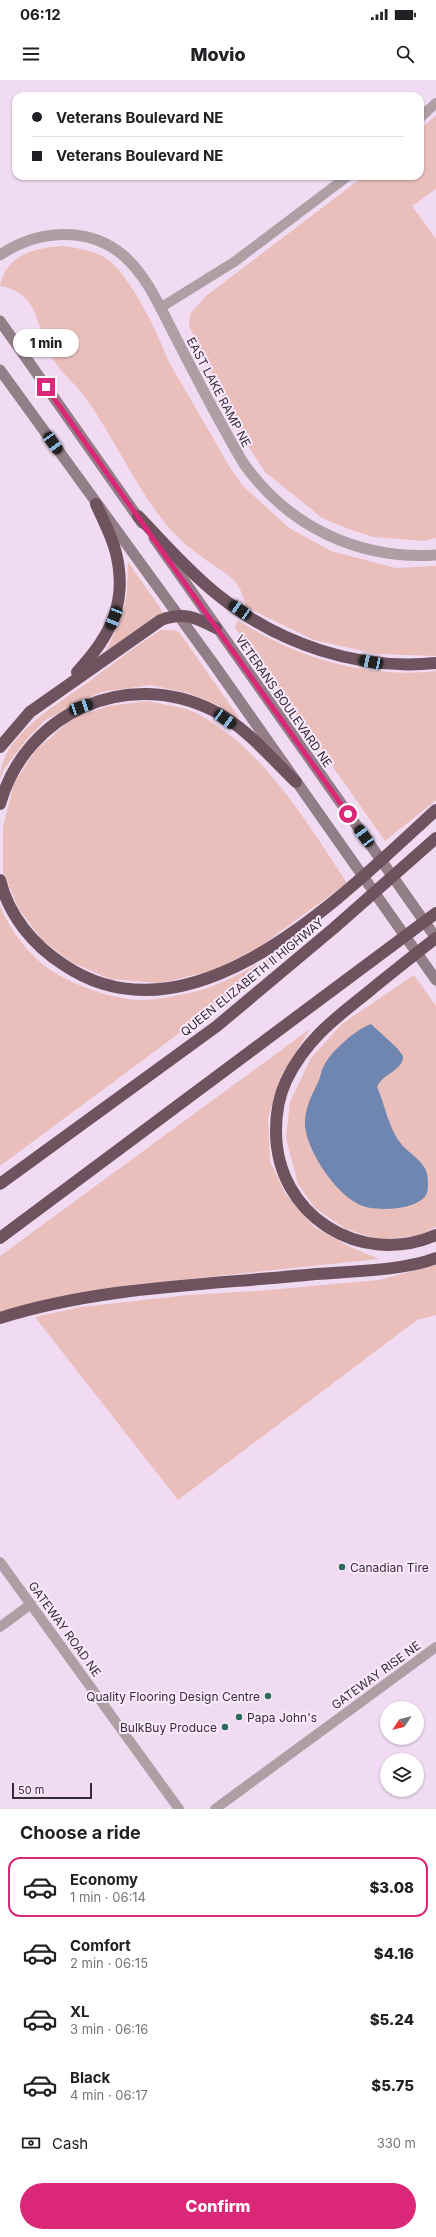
<!DOCTYPE html>
<html lang="en">
<head>
<meta charset="utf-8">
<style>
	body { margin:0; font-family:Inter,sans-serif; background:#f6f6f6; color:#202124; height:100vh; display:flex; flex-direction:column; font-size:15px; white-space:nowrap }
	* { box-sizing:border-box; margin:0 }
	p { font-size:13px; color:#757577 }
	.icon { flex:none; width:22px; height:22px; fill:none; stroke:currentColor; stroke-width:2; stroke-linecap:round; stroke-linejoin:round }
	.map { position:relative; height:1729px; overflow:hidden }
	.drawer { display:flex; flex-direction:column; background:#fff; flex:1 }
	.drawer>* { flex:none }
	.guide { position:absolute; left:12px; top:12px; width:412px; height:88px; border-radius:12px; box-shadow:0 1px 3px #0004; display:grid; align-content:center; height:88px; padding:0 20px; background:#fff }
	.needle { width:26px; rotate:234deg }
	.controls { position:absolute; left:380px; top:1621px; display:grid; gap:8px }
	.controls a { display:grid; place-items:center; width:44px; height:44px; border-radius:50%; background:#fff; box-shadow:0 1px 3px #0004; font-size:20px }
	.scale { position:absolute; left:12px; bottom:10px; width:80px; box-sizing:border-box; padding-left:4px; border:2px solid #352d36; border-top:0; font-size:11px; line-height:14px; white-space:nowrap; color:#352d36; -webkit-text-stroke:3px #fbe9fd; paint-order:stroke }
	.end { position:absolute; width:18px; height:18px; margin:-9px; border:5px solid #db2777; background:#fff; box-shadow:0 0 0 2px #fff }
	.from { border-radius:50% }
	.bubble { position:absolute; height:28px; border-radius:14px; background:#fff; box-shadow:0 1px 3px #0004; font-size:13px; font-weight:800; line-height:28px; text-align:center }
	.car { position:absolute; width:12px; height:24px; margin:-12px -6px; border-radius:5px; box-shadow:0 0 3px 1px #0007; background:linear-gradient(#222 24%,#8ab4d8 0 40%,#222 0 76%,#8ab4d8 0 86%,#222 0) }
	.guide b { display:flex; align-items:center; gap:14px; height:38px; font-size:15px }
	.guide b+b { border-top:1px solid #e0e0e0 }
	.guide i { width:10px; height:10px; background:#202124 }
	ul { padding:0; list-style:none }
	li { display:flex; align-items:center; gap:12px; height:60px; margin:0 8px 6px; padding:0 12px; border:2px solid transparent; border-radius:12px }
	li div { flex:1 }
	li b { display:block; font-size:15px }
	li em { font-style:normal; font-weight:800 }
	li.selected { border-color:#db2777 }
	li>.icon { width:36px; height:36px; stroke-width:1.5 }
	h2 { padding:0 20px; font-size:18px; line-height:48px }
	.pay { display:flex; align-items:center; gap:10px; height:44px; padding:0 20px; font-size:15px }
	.pay p { margin-inline-start:auto }
	.primary-button { display:flex; gap:8px; margin-top:auto; padding:8px 20px }
	.primary-button a { flex:1; height:46px; border-radius:24px; background:#db2777; color:#fff; font-size:16px; font-weight:800; line-height:46px; text-align:center }
	.status { display:flex; justify-content:space-between; align-items:center; height:28px; padding:0 20px; background:#fff; direction:ltr }
	.status svg { height:11px; fill:currentColor }
	header { display:flex; justify-content:space-between; align-items:center; height:52px; padding:0 20px; background:#fff; font-size:18px; font-weight:800 }
	.map>svg:first-child { display:block }
</style>
</head>
<body>
<div class="status"><b>06:12</b><svg viewBox="0 0 49 12"><path d="M0 12V9h3v3zM5 12V6h3v6zM10 12V3h3v9zM15 12V0h3v12zM26 1h20v11H26zM47 4h2v5h-2z"/></svg></div>
<header><svg class="icon" aria-label="menu" viewBox="0 0 24 24"><path d="M4 6h16M4 12h16M4 18h16"/></svg>Movio<svg class="icon" aria-label="search" viewBox="0 0 24 24"><circle cx="10" cy="10" r="6"/><path d="M15 15l6 6"/></svg></header>
<div class="map">
<svg width="436" height="1729" viewBox="0 0 436 1729">
	<rect width="100%" height="100%" fill="#f0dbf2"/>
	<g fill="#eabebb">
		<polygon points="436,35 436,109 412,126 436,159 436,458 425,461 373,457 346,448 322,438 265,392 242,357 189,246 190,234 206,216 364,96 420,96 420,50"/>
		<path d="M63,166C76,168 90,170 102,176C129,190 158,254 169,282L229,386L243,406L289,448L331,471L396,488L436,486V576L377,574L314,560L246,527C240,496 224,494 202,477C191,469 179,459 170,449C136,409 115,359 85,317C76,304 63,295 55,282C34,252 44,214 0,206C7,174 34,168 63,166Z"/>
		<polygon points="128,482 163,532 106,571 123,534 127,512"/>
		<path d="M238,540C295,578 368,599 436,591V720L385,761L240,555L235,547Z"/>
		<path d="M161,550H173L179,552L238,636L240,643L218,625L188,613L151,605L101,612L45,640L27,659L4,689L0,699C0,655 60,623 91,600C114,583 137,565 161,550Z"/>
		<path d="M149,621C163,625 181,626 194,632C262,666 306,741 347,803L259,867L212,891L160,903L110,899L73,883L42,860L19,829L3,792V747L14,703L36,670L73,638L109,626Z"/>
		<path d="M0,826C8,845 22,866 38,880C59,901 112,920 141,920C157,920 183,915 198,911C227,903 254,885 281,872L269,884L201,937L0,1086Z"/>
		<polygon points="414,895 436,926 436,1147 419,1155 381,1160 346,1149 315,1128 298,1104 286,1058 290,1022 311,978 342,944"/>
		<polygon points="310,949 280,998 268,1039 270,1081 285,1113 314,1147 350,1167 379,1179 131,1205 0,1232 0,1176"/>
		<polygon points="436,1185 436,1235 417,1240 178,1420 35,1237 81,1227 189,1215 258,1211 379,1200"/>
	</g>
	<path fill="#6f86b0" d="M371,944L397,968L403,976C404,990 382,994 377,1007C386,1027 388,1048 402,1065C410,1074 425,1082 427,1094C428,1100 429,1110 426,1115C416,1131 372,1132 358,1124C334,1112 303,1066 305,1040C306,1025 313,1013 319,1000C321,995 321,990 324,986C330,972 356,949 371,944Z"/>
	<g fill="none" stroke-linecap="round" stroke-linejoin="round">
		<g stroke="#ad9fa4" stroke-width="10">
			<polyline points="420,38 436,23"/>
			<polyline points="160,228 234,182 348,96"/>
			<polyline points="0,1482 179,1729"/>
			<polyline points="0,1547 31,1524"/>
			<polyline points="215,1729 436,1567"/>
		</g>
		<path stroke="#ad9fa4" stroke-width="11" d="M0,175C37,150 88,145 124,176C147,196 161,229 175,256C197,299 219,342 244,384C289,447 359,480 436,475"/>
		<g stroke="#927e86" stroke-width="11">
			<polyline points="0,241 142,443"/>
			<polyline points="0,290 213,583 436,900"/>
			<polyline points="154,458 436,858"/>
		</g>
		<g stroke="#6e535e" stroke-width="12">
			<path d="M138,436C164,463 189,492 218,515C278,564 359,591 436,583"/>
			<path d="M77,592C111,556 128,522 116,473C112,456 103,440 96,424"/>
			<path d="M0,667L30,632L161,540C183,531 197,538 216,548"/>
			<path d="M0,724C26,632 128,587 214,631C246,647 271,678 296,702"/>
			<path d="M0,800C9,836 33,865 64,885C193,972 347,811 436,730"/>
			<path d="M436,858C413,876 390,894 367,913C334,939 305,961 286,1001C279,1016 276,1034 276,1051C276,1135 360,1188 436,1155"/>
			<polyline points="0,1104 217,946 334,848 436,758"/>
			<polyline points="0,1158 436,833"/>
			<path d="M0,1238C102,1206 210,1205 316,1194C354,1191 401,1191 436,1178"/>
		</g>
	</g>
	<g fill="none" stroke-linecap="round" stroke-linejoin="round">
		<polyline stroke="#db2777" stroke-width="5" points="46,307 348,734"/>
	</g>
	<g fill="#2c6c5a" stroke="#fbe9fd" stroke-width="1.5">
		<circle cx="342" cy="1487" r="4"/>
		<circle cx="268" cy="1616" r="4"/>
		<circle cx="239" cy="1637" r="4"/>
		<circle cx="225" cy="1647" r="4"/>
	</g>
	<g text-anchor="middle" dominant-baseline="central" stroke-width="4" stroke-linejoin="round" paint-order="stroke">
		<g font-size="12" fill="#352d36" stroke="#fbe9fd">
			<text transform="translate(219 312) rotate(62)">EAST LAKE RAMP NE</text>
			<text transform="translate(284 621) rotate(55)">VETERANS BOULEVARD NE</text>
			<text transform="translate(252 897) rotate(-39)">QUEEN ELIZABETH II HIGHWAY</text>
			<text transform="translate(65 1549) rotate(54)">GATEWAY ROAD NE</text>
			<text transform="translate(376 1595) rotate(-36)">GATEWAY RISE NE</text>
		</g>
		<g font-size="12" fill="#352d36" stroke="#fbe9fd" text-anchor="start">
			<text x="350" y="1487">Canadian Tire</text>
			<text x="260" y="1616" text-anchor="end">Quality Flooring Design Centre</text>
			<text x="247" y="1637">Papa John's</text>
			<text x="217" y="1647" text-anchor="end">BulkBuy Produce</text>
		</g>
	</g>
</svg>
<div class="controls">
<a><svg class="needle" viewBox="-14 -14 28 28"><path d="M0-13l5 13h-10z" fill="#e53935"/><path d="M0 13l5-13h-10z" fill="#757577"/></svg></a>
<a><svg class="icon" aria-label="layers" viewBox="0 0 24 24"><path d="M12 4l9 5-9 5-9-5zM3 14l9 5 9-5"/></svg></a>
</div>
<div class="scale">50 m</div>
<i class="end from" style="left:348px;top:734px"></i>
<i class="end" style="left:46px;top:307px"></i>
<div class="bubble" style="left:13px;top:249px;width:66px">1 min</div>
<i class="car" style="left:53px;top:363px;rotate:145deg"></i>
<i class="car" style="left:240px;top:530px;rotate:304deg"></i>
<i class="car" style="left:114px;top:538px;rotate:202deg"></i>
<i class="car" style="left:371px;top:582px;rotate:282deg"></i>
<i class="car" style="left:81px;top:627px;rotate:71deg"></i>
<i class="car" style="left:225px;top:639px;rotate:126deg"></i>
<i class="car" style="left:364px;top:756px;rotate:324deg"></i>
<div class="guide">
<b><i class="from"></i>Veterans Boulevard NE</b>
<b><i></i>Veterans Boulevard NE</b>
</div>
</div>
<section class="drawer">
<h2>Choose a ride</h2>
<ul>
<li class="selected"><svg class="icon" aria-label="car" viewBox="0 0 24 24"><path d="M5 17H2v-5l4-1 3-4h7l3 4 3 1v5h-3M9 17h6M6 11h13"/><circle cx="7" cy="17" r="2"/><circle cx="17" cy="17" r="2"/></svg><div><b>Economy</b><p>1 min · 06:14</p></div><em>$3.08</em></li>
<li><svg class="icon" aria-label="car" viewBox="0 0 24 24"><path d="M5 17H2v-5l4-1 3-4h7l3 4 3 1v5h-3M9 17h6M6 11h13"/><circle cx="7" cy="17" r="2"/><circle cx="17" cy="17" r="2"/></svg><div><b>Comfort</b><p>2 min · 06:15</p></div><em>$4.16</em></li>
<li><svg class="icon" aria-label="car" viewBox="0 0 24 24"><path d="M5 17H2v-5l4-1 3-4h7l3 4 3 1v5h-3M9 17h6M6 11h13"/><circle cx="7" cy="17" r="2"/><circle cx="17" cy="17" r="2"/></svg><div><b>XL</b><p>3 min · 06:16</p></div><em>$5.24</em></li>
<li><svg class="icon" aria-label="car" viewBox="0 0 24 24"><path d="M5 17H2v-5l4-1 3-4h7l3 4 3 1v5h-3M9 17h6M6 11h13"/><circle cx="7" cy="17" r="2"/><circle cx="17" cy="17" r="2"/></svg><div><b>Black</b><p>4 min · 06:17</p></div><em>$5.75</em></li>
</ul>
<div class="pay"><svg class="icon" aria-label="cash" viewBox="0 0 24 24"><path d="M3 7h18v10H3z"/><circle cx="12" cy="12" r="2"/></svg>Cash<p>330 m</p></div>
<div class="primary-button"><a>Confirm</a></div>
</section>
</body>
</html>
